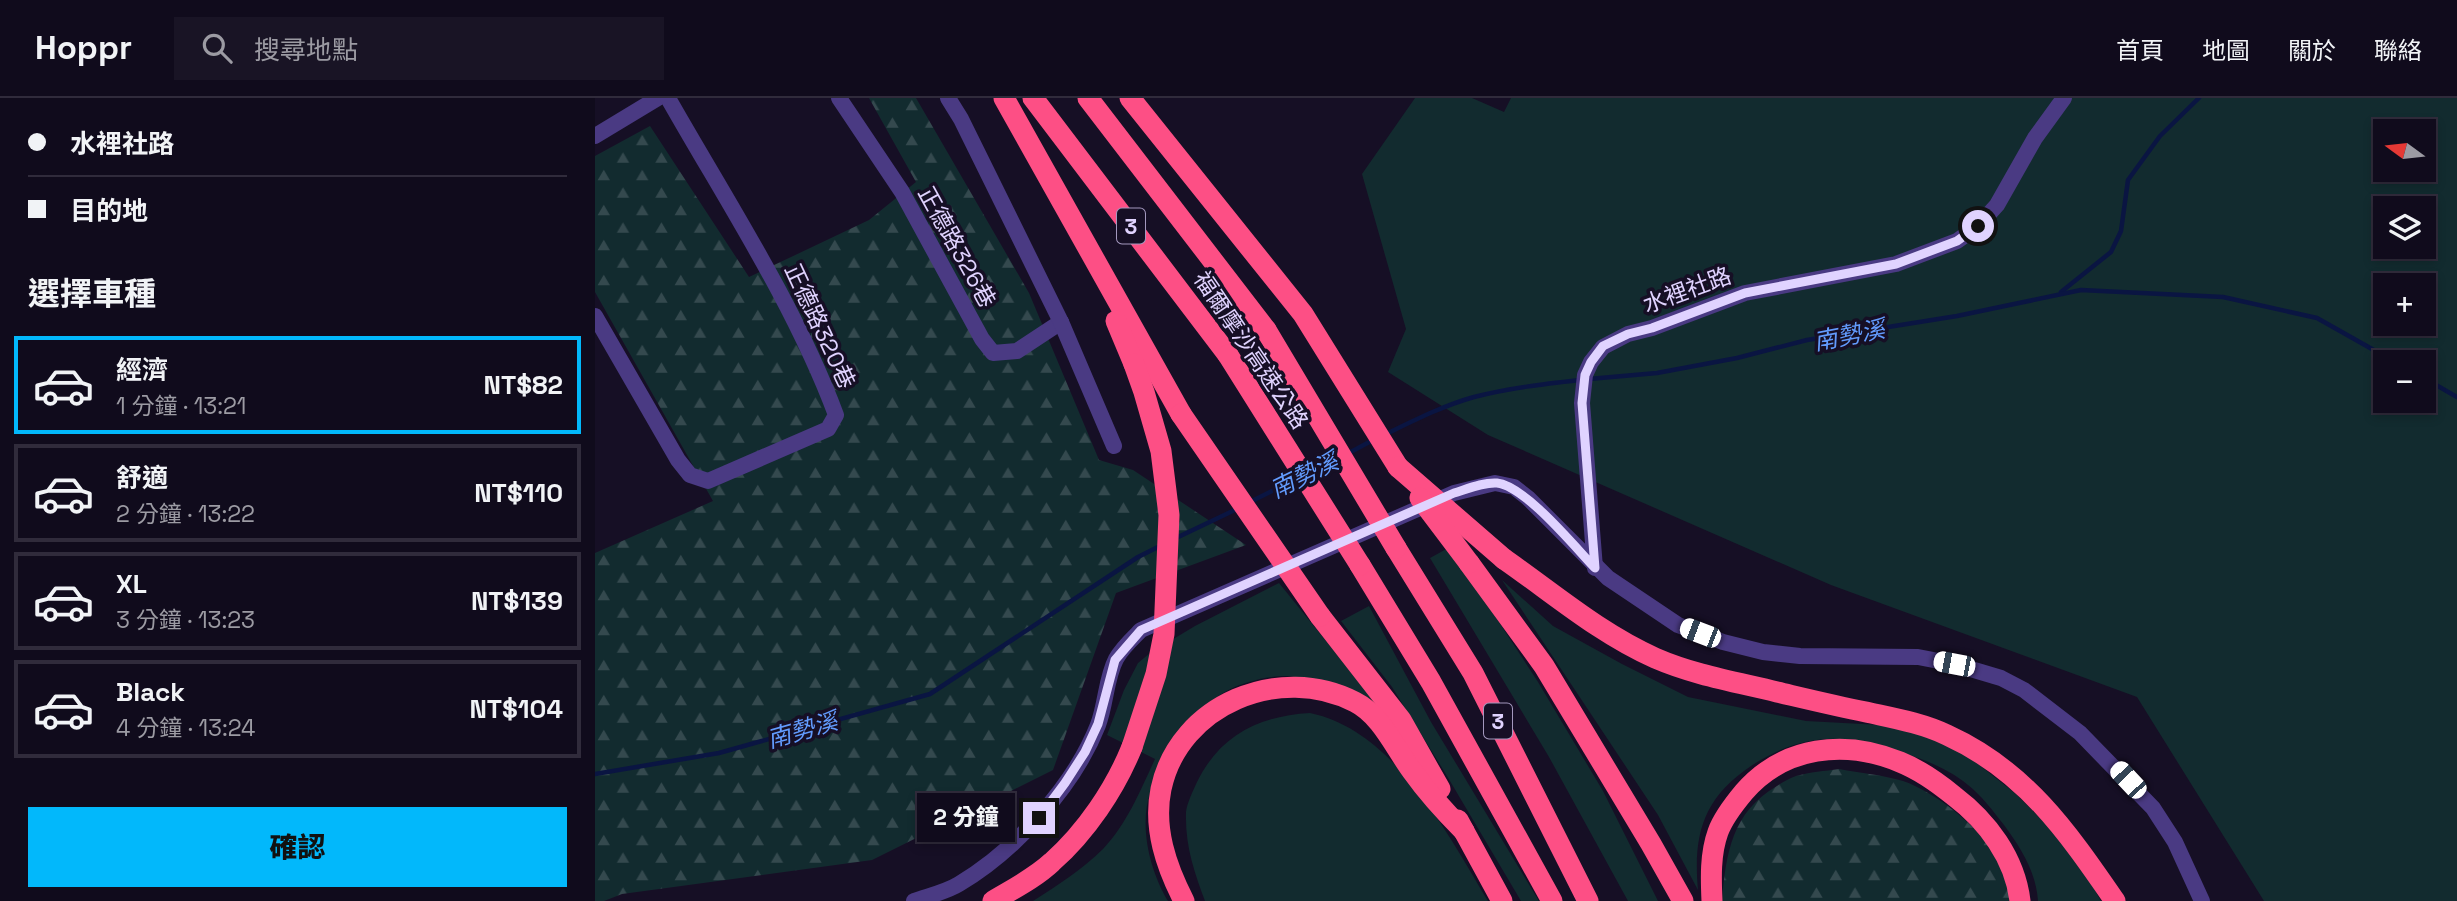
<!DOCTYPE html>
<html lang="zh-TW">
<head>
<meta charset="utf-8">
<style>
	body { margin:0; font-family:"Space Grotesk","Noto Sans TC",sans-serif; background:#191425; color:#f1f3f6; height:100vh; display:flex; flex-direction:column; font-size:26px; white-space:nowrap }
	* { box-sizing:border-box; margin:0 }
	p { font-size:23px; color:#9c9ba3 }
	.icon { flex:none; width:38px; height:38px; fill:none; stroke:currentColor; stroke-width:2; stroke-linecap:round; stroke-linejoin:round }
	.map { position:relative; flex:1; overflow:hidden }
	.drawer { display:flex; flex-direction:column; background:#100b1c; width:595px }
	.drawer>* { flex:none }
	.top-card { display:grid; align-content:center; height:154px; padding:0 28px; background:#100b1c }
	.needle { width:46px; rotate:285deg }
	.fabs { position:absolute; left:1778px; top:21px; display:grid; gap:14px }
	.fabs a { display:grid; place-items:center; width:63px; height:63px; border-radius:0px; background:#100b1c; box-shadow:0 4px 10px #0003,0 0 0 2px #302b3b; font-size:35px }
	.end { position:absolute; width:32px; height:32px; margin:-16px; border:9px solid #e0d3ff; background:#111; box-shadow:0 0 0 4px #111 }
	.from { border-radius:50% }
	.bubble { position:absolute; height:49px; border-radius:0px; background:#100b1c; box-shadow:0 4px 10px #0003,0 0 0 2px #302b3b; font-size:23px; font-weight:800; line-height:49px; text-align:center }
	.car { position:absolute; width:21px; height:42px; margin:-21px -10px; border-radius:9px; box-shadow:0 0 5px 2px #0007; background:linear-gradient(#fff 24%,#345 0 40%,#fff 0 76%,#345 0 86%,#fff 0) }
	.top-card b { display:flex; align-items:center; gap:24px; height:66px; font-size:26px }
	.top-card b+b { border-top:2px solid #302b3b }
	.top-card i { width:18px; height:18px; background:#f1f3f6 }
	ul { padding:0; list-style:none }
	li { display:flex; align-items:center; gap:21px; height:98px; margin:0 14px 10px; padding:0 14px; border:4px solid #302b3b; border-radius:0px }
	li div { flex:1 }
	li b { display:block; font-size:26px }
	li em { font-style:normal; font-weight:800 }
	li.current { border-color:#02b8fb }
	li>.icon { width:63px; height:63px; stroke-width:1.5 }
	h2 { padding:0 28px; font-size:32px; line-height:84px }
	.primary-button { display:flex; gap:14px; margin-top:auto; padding:14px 28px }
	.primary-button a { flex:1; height:80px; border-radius:0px; background:#02b8fb; color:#111; font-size:28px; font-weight:800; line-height:80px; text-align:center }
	header { display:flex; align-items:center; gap:42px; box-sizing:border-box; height:98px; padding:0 35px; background:#100b1c; border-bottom:2px solid #302b3b }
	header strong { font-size:33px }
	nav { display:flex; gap:38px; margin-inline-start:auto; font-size:24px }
	.search { width:490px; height:63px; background:#191425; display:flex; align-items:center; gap:18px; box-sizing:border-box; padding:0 24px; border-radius:0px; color:#9c9ba3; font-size:26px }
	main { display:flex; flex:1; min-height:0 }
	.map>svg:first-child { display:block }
</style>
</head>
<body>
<header>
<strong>Hoppr</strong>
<div class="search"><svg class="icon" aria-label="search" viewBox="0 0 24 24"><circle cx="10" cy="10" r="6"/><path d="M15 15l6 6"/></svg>搜尋地點</div>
<nav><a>首頁</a><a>地圖</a><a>關於</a><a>聯絡</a></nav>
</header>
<main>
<section class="drawer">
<div class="top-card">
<b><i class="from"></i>水裡社路</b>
<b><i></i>目的地</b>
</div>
<h2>選擇車種</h2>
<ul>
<li class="current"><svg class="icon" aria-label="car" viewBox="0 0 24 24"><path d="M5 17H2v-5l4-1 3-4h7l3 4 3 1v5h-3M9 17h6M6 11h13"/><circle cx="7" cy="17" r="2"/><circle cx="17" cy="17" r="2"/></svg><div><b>經濟</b><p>1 分鐘 · 13:21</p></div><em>NT$82</em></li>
<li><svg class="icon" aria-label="car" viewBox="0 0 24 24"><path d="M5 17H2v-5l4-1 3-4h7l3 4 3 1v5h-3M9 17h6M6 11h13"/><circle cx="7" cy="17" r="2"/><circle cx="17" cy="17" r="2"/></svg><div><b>舒適</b><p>2 分鐘 · 13:22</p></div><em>NT$110</em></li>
<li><svg class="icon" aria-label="car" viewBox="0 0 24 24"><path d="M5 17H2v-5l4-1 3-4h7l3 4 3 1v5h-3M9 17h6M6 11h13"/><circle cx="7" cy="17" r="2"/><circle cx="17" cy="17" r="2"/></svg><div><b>XL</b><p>3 分鐘 · 13:23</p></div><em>NT$139</em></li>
<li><svg class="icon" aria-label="car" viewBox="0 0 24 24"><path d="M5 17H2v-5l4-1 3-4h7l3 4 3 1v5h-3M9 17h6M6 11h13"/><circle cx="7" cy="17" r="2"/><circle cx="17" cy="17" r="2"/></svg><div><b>Black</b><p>4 分鐘 · 13:24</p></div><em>NT$104</em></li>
</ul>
<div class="primary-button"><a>確認</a></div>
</section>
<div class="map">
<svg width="1862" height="803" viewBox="0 0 1862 803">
	<defs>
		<pattern id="forest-firs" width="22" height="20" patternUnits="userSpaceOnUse" patternTransform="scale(1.75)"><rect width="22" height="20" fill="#122b2f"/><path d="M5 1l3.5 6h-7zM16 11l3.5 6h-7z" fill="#34494e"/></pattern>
	</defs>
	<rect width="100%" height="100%" fill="#160f25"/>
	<g fill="#122b2f" fill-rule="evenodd">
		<path d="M820,0H877L909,14L916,0H1862V803H1669L1542,599L1236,487L893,337L793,274L811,231L767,76ZM1790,33H1829V72H1790ZM1790,110H1829V149H1790ZM1790,187H1829V226H1790ZM1790,264H1829V303H1790Z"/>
		<polygon points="855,449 943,584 1008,693 1063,803 1033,803 954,659 835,460"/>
		<path d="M907,482L958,528L1027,566L1093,599L1211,623L1286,627L1318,634L1352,645L1383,666L1421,696L1451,726L1482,761L1506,803H1443C1441,774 1426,750 1409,727C1398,713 1387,698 1373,687C1355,672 1335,664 1312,656C1255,635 1209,633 1156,668C1108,700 1098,737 1103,792L1063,717Z"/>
		<path d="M684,485L791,617C764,605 715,576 687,578C654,580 619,593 599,621C590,632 584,646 577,658C570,669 559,682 555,695C544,729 555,773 573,803H438C463,787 488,771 508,751C532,726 546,691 560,661L512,637L529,592L543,565L555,555L600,528Z"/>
		<polygon points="774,508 836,624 944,803 926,803 852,678 797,589 746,523"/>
		<path d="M715,615C799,632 852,735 893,803H610C599,773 590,748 591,714C592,705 598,693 602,684C625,637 664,618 715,615Z"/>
	</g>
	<g fill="url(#forest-firs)">
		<polygon points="274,0 321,0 434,195 504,362 538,372 651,447 521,495 458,672 277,762 27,796 9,803 0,803 0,455 118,403 0,194 0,58 55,28 154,179 274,122 321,84"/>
		<path d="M1244,671C1265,675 1288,677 1308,683C1340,694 1383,728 1401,757C1408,770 1412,788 1417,803H1127C1131,755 1137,714 1182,688C1188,684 1195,680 1201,678C1215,674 1230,673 1244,671Z"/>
	</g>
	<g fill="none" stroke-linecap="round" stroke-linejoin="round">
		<g stroke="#0a1542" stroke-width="4.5">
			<polyline points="1466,194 1516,154 1526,133 1533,82 1565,38 1604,0"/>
			<polyline points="1829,280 1862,299"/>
			<polyline points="994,281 1062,275 1142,260 1212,242 1362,218 1486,192 1628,199 1722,220 1800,264"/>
			<path d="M789,337C818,323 847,308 879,299C914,290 949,286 985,282"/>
			<polyline points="752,356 778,342"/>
			<polyline points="714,375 741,361"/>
			<polyline points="655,404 703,380"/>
			<polyline points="579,441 644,410"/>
			<polyline points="0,676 124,655 335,596 543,459 565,448"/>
		</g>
		<g stroke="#4a3a83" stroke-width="16">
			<polyline points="244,0 307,94 387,241 398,255 422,253 466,224"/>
			<polyline points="353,0 366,21 466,224 519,348"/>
			<polyline points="0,38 63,0"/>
			<path d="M0,218L83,362L95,377L113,383L233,331L241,317C199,205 132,104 73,0"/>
			<polyline points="1000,470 987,305 990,277 996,264 1008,249 1033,236 1057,230 1150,195 1301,166 1362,143 1383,128 1402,107 1440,40 1469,0"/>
			<path d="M319,803C333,798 351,794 364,786C420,753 479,688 503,627C511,606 511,580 521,561C527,550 537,541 546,532L859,395L900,385L919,389L933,400L1013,480L1083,527L1128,544L1168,554L1205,558L1323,559L1359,566L1406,580L1429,592L1485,635L1558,710L1580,744L1607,803"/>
		</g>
		<g stroke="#fd4f85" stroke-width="21">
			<polyline points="409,0 586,316"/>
			<polyline points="438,0 633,257"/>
			<polyline points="493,0 671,232"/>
			<polyline points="535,0 708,216 803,369"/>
			<polyline points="521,223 539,266"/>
			<polyline points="801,450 878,575 993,803"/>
			<path d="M909,461C958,495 1004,535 1060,560C1099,577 1141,584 1182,594C1212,601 1241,608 1271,614C1298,620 1327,625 1352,637C1431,673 1473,735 1520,803"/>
			<polyline points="874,465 949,568 1056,746 1088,803"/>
			<polyline points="765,467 836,584 957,803"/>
			<polyline points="725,518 806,622 845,691"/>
			<polyline points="863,722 907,803"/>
			<path d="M398,803C418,791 440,780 457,764C491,734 520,691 537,649"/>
			<path d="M589,803C571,768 558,730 566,691C584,606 685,565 760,604C786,617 800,650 817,673C832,694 850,714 869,733"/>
			<path d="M1117,803C1116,781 1115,756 1123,734C1128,720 1139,706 1149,694C1189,648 1250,641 1305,664C1325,672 1342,684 1359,698C1392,723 1420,760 1425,803"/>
		</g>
		<g stroke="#fd4f85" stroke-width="21">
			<polyline points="671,232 801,450"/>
			<polyline points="633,257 765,467"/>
			<polyline points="586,316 725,518"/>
			<polyline points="803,369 909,461"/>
			<polyline points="825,400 874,465"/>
			<polyline points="537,649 561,576 569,536 574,417 566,353 549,294 539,266"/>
		</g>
	</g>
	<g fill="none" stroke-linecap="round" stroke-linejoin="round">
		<path stroke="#e0d3ff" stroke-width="9" d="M444,720L470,685L490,654L503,626L520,562L546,532L859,395C872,391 888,384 902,385C930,388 979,448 1000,470L987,305L990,277L996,264L1008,248L1033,236L1057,230L1150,195L1301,166L1362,143L1383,128"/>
	</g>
	<g text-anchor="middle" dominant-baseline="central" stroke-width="7" stroke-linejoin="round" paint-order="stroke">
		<g fill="#160f25" stroke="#a398be" stroke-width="2">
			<rect x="522" y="110.5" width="28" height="35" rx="5"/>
			<rect x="889" y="605.5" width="28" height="35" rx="5"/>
		</g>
		<g font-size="21" font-weight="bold" fill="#e0d3ff">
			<text x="536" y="128">3</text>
			<text x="903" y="623">3</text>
		</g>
		<g font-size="23" fill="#e0d3ff" stroke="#160f25">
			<text transform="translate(362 149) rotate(61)">正德路326巷</text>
			<text transform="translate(1092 192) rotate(-20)">水裡社路</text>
			<text transform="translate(225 228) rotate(65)">正德路320巷</text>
			<text transform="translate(656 252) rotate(56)">福爾摩沙高速公路</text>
		</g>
		<g font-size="24" font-style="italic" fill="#629bfd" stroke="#160f25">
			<text transform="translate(1254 237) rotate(-11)">南勢溪</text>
			<text transform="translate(709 377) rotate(-26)">南勢溪</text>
			<text transform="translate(207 632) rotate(-16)">南勢溪</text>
		</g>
	</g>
</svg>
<div class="fabs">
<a><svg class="needle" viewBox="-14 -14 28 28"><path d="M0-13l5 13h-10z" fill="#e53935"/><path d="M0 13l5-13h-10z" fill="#9c9ba3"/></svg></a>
<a><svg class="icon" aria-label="layers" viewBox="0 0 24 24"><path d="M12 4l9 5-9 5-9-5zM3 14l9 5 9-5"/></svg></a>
<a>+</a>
<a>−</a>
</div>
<i class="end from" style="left:1383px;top:128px"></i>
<i class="end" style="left:444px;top:720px"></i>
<div class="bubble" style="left:322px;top:695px;width:98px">2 分鐘</div>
<i class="car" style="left:1105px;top:535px;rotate:291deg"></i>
<i class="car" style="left:1359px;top:566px;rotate:281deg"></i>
<i class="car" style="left:1533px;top:682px;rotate:317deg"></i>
</div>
</main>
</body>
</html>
